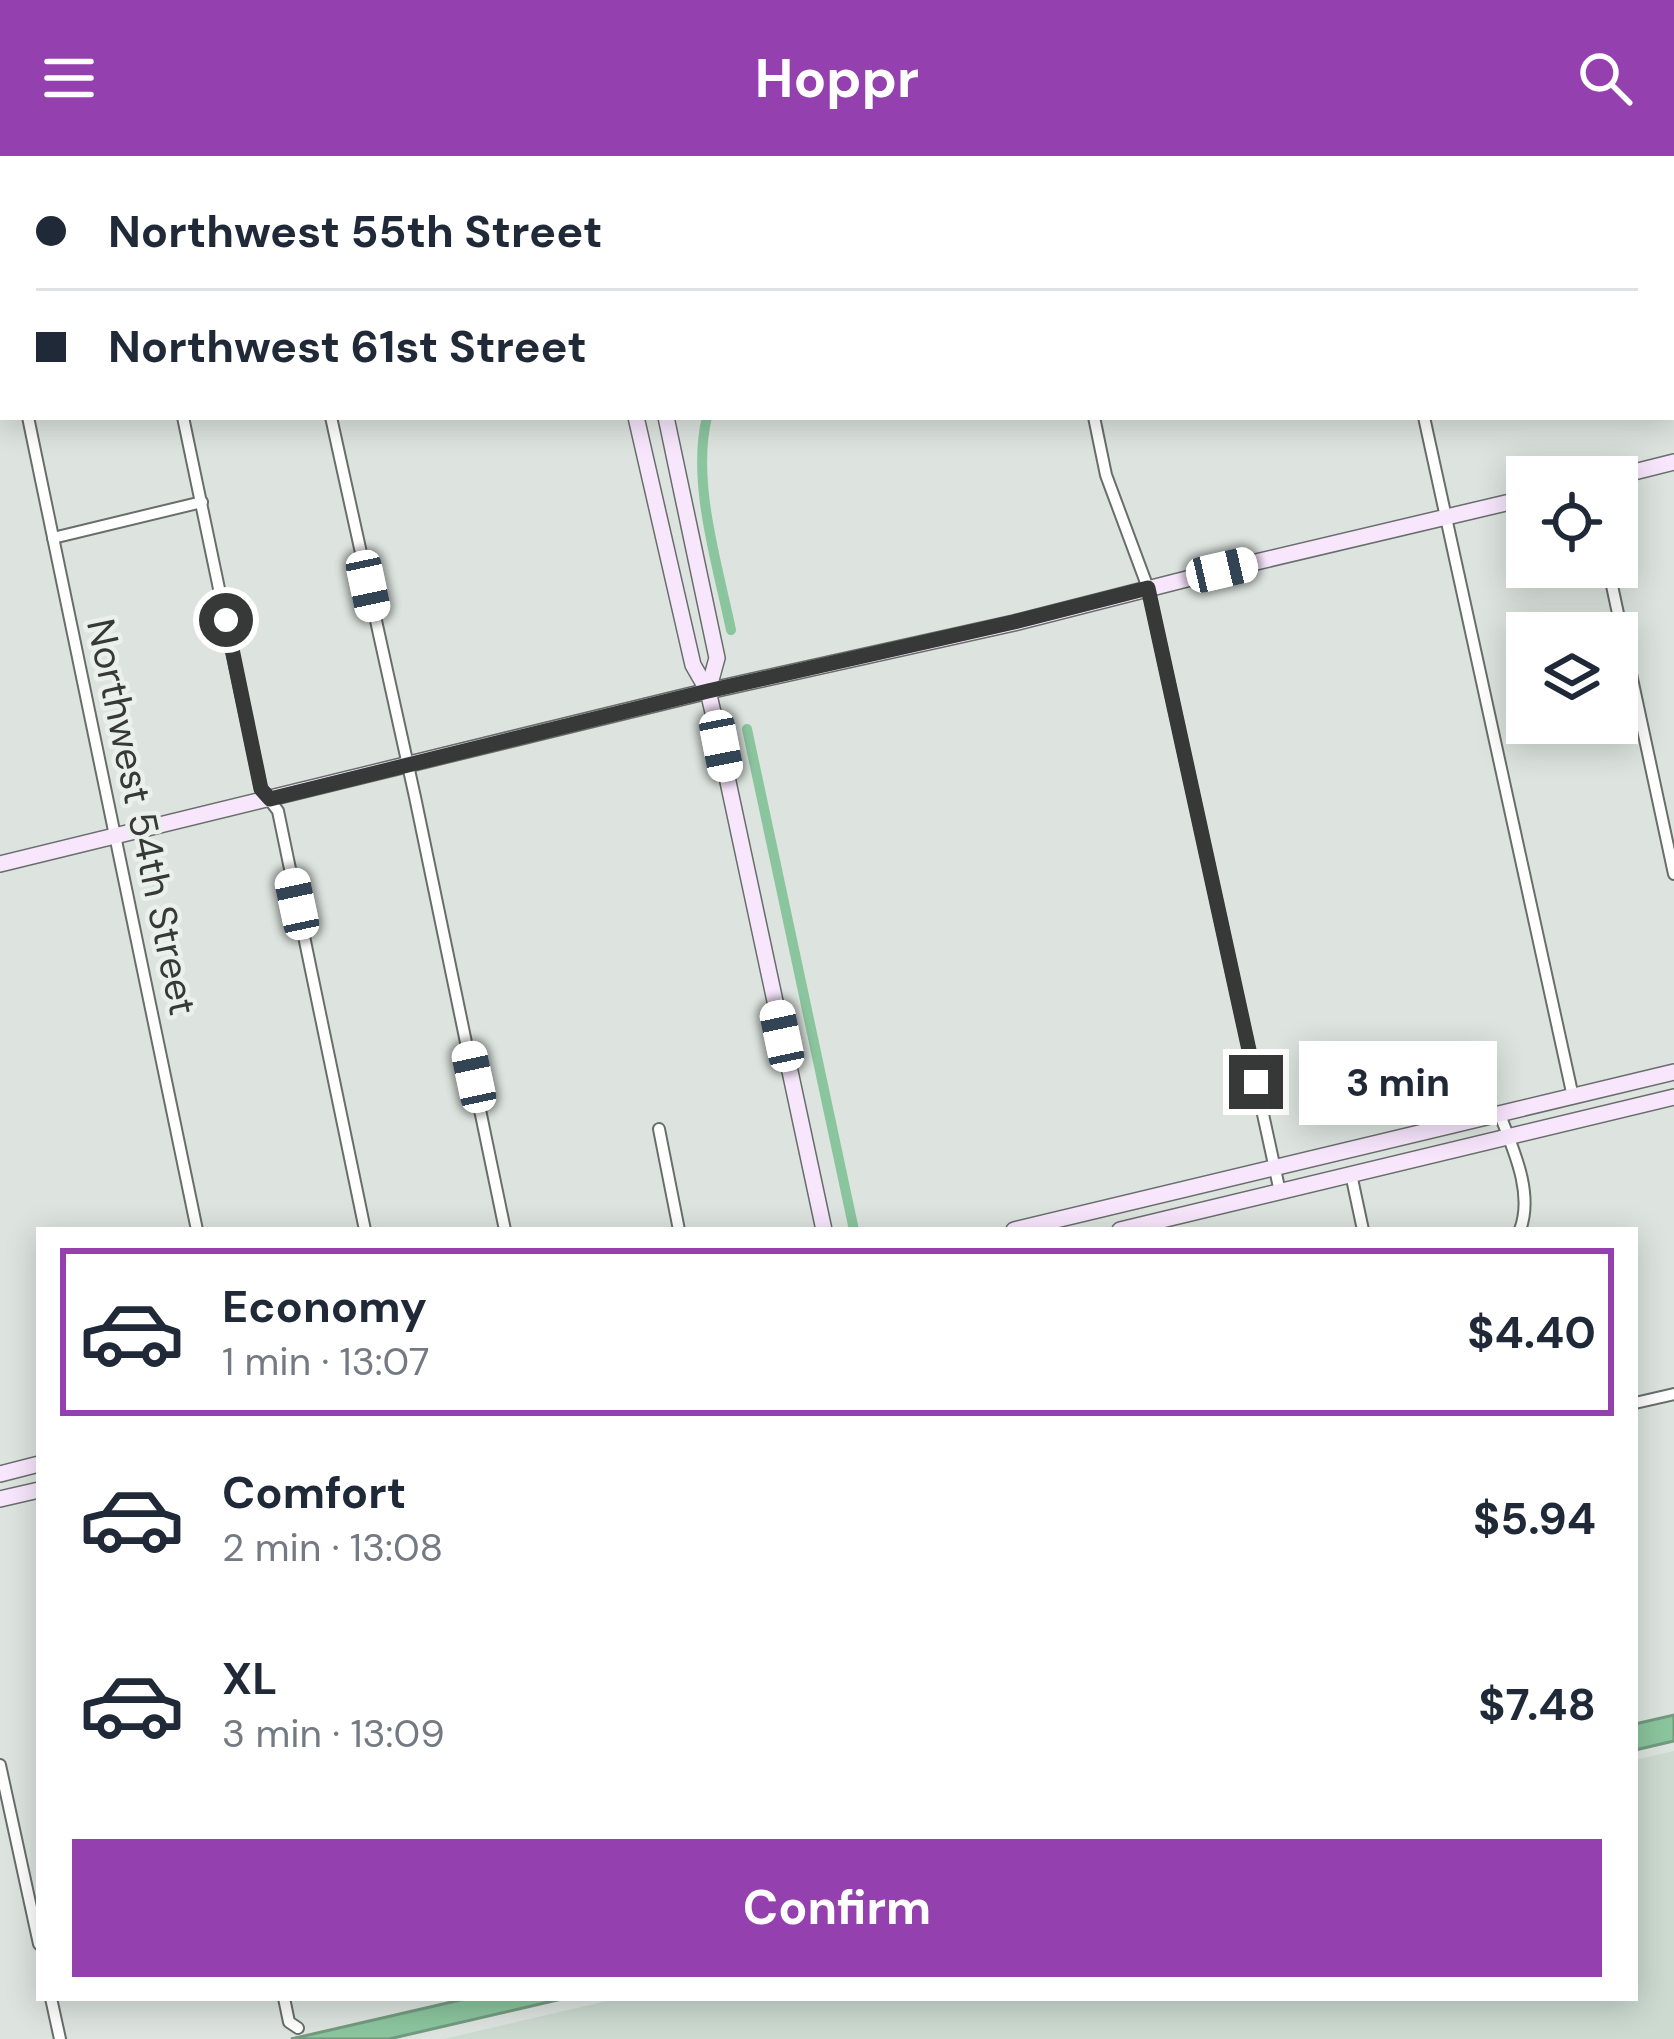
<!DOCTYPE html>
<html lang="en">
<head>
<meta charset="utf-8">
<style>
	body { margin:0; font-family:"DM Sans",sans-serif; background:#f6f6f7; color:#1f2937; height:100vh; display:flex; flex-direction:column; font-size:45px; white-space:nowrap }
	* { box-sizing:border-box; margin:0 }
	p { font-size:39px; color:#747a83 }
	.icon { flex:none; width:66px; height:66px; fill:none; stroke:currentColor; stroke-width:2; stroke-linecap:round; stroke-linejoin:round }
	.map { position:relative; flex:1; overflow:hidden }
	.drawer { position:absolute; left:36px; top:1071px; width:1602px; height:774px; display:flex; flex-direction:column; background:#fff; border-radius:0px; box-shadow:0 6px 30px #0003 }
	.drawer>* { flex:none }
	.banner { position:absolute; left:0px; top:0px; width:1674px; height:264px; box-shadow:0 6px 30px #0003; display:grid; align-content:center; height:264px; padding:0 36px; background:#fff }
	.tools { position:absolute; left:1506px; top:300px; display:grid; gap:24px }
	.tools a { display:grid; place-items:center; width:132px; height:132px; border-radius:0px; background:#fff; box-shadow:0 6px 30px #0003; font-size:60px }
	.end { position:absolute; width:54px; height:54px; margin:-27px; border:15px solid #363937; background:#fff; box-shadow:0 0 0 6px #fff }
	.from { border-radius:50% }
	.bubble { position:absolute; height:84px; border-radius:0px; background:#fff; box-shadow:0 6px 30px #0003; font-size:39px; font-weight:700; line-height:84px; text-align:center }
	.car { position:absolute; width:36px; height:72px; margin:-36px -18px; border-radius:15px; box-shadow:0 0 9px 3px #0007; background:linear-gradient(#fff 24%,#345 0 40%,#fff 0 76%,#345 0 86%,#fff 0) }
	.banner b { display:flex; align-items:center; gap:42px; height:114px; font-size:45px }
	.banner b+b { border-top:3px solid #e0e1e3 }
	.banner i { width:30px; height:30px; background:#1f2937 }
	ul { padding:21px 0 0; list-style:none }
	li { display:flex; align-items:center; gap:36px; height:168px; margin:0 24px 18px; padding:0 12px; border:6px solid transparent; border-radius:0px }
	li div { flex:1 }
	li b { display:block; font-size:45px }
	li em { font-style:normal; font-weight:700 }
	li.selected { border-color:#9440ae }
	li>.icon { width:108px; height:108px; stroke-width:1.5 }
	.action { display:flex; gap:24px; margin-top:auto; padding:24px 36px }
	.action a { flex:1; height:138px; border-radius:0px; background:#9440ae; color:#fff; font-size:48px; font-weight:700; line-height:138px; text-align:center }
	header { display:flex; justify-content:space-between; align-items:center; height:156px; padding:0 36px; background:#9440ae; color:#fff; font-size:54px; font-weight:700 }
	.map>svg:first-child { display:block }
</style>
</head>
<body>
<header><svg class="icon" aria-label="menu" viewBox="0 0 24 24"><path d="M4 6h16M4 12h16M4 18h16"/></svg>Hoppr<svg class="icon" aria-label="search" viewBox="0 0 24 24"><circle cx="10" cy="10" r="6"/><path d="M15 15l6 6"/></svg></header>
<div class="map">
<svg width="1674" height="1883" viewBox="0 0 1674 1883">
	<rect width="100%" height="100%" fill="#dde4df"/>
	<polygon fill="#ccdad0" points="1674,1595 1674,1883 444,1883 619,1842 1635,1842 1635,1604"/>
	<g fill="#8bc59e" stroke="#729b7f" stroke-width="3">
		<polygon points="1674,1559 1674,1585 1635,1594 1635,1568"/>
		<polygon points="469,1842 566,1842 389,1883 291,1883"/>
	</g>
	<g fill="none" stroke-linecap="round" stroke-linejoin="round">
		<g stroke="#8bc59e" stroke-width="10">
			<polyline points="717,0 718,3"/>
			<path d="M707,261C691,326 718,410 731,474"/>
			<polyline points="747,573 854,1074"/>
		</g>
		<g stroke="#686e6a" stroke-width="14">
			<g id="street">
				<polyline points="1367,0 1367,3"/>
				<polyline points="105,3 117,0"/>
				<polyline points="0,28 3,27"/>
				<polyline points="0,149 3,153"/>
				<polyline points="28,261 197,1074"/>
				<polyline points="183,261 261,633 278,655 365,1074"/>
				<polyline points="331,261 415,641 505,1074"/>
				<polyline points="1094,261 1106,319 1148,432 1280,1036"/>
				<polyline points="1424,261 1573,941"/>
				<polyline points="53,382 202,346"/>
				<polyline points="1608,411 1674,718"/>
				<path d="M1500,959C1513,993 1534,1037 1520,1074"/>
				<polyline points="659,973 679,1074"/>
				<polyline points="1351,1018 1363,1074"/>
				<polyline points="1635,1247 1674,1238"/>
				<polyline points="0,1609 39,1788"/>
				<polyline points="51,1842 60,1883"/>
				<polyline points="284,1842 289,1866 298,1872"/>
			</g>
		</g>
		<g stroke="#686e6a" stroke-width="18">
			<g id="secondary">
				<polyline points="585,0 585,3"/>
				<polyline points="610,0 611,3"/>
				<polyline points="636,261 693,509 708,535 715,565 824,1074"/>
				<polyline points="666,261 717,502 708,535"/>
				<polyline points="1614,321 1674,306"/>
				<polyline points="0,708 708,535 1014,467 1222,414 1527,342"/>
				<polyline points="1014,1074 1674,916"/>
				<polyline points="1120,1074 1674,941"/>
				<polyline points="0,1318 39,1308"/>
				<polyline points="0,1343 39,1334"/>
			</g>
		</g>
		<g stroke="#bfc0bf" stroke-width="21">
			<g id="highway">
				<polyline points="241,3 255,0"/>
				<polyline points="295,3 308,0"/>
				<polyline points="375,3 387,0"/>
				<polyline points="416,3 429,0"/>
				<polyline points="828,3 832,0"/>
				<polyline points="0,60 3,60"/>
				<polyline points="0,74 3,74"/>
				<polyline points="0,92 3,91"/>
				<polyline points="0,108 3,108"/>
			</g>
		</g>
		<use href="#street" stroke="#fff" stroke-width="10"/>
		<use href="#secondary" stroke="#f8e6fd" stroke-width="15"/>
		<use href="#highway" stroke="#e6adf9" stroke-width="18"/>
	</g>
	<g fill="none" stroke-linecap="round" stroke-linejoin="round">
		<polyline stroke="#363937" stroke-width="15" points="226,464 261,633 270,643 708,535 1014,466 1148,432 1256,926"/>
	</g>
	<g text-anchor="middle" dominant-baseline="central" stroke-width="9" stroke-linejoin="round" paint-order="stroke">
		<g font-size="39" fill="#363937" stroke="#eaf1ec">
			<text transform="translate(142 661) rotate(78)">Northwest 54th Street</text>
		</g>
	</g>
</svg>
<div class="tools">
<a><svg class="icon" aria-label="locate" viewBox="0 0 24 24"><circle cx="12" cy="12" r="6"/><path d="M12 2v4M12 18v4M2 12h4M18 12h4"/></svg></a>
<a><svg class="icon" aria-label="layers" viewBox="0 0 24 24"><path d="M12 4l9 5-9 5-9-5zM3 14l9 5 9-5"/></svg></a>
</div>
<i class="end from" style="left:226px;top:464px"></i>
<i class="end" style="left:1256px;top:926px"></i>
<div class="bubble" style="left:1299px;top:885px;width:198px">3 min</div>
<i class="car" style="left:1222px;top:414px;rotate:77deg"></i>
<i class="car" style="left:368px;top:430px;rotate:168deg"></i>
<i class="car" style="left:721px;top:590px;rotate:169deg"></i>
<i class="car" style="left:297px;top:748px;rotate:348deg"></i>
<i class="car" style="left:782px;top:880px;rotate:348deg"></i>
<i class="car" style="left:474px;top:921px;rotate:348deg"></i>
<div class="banner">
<b><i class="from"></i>Northwest 55th Street</b>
<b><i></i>Northwest 61st Street</b>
</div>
<section class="drawer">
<ul>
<li class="selected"><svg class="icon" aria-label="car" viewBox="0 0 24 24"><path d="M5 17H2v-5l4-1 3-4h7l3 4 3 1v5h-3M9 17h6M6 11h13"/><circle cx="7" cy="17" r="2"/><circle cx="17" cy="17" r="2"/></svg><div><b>Economy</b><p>1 min · 13:07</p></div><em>$4.40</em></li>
<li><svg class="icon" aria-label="car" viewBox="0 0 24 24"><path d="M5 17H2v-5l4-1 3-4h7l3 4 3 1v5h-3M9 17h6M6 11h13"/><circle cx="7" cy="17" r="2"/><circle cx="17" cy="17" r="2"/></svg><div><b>Comfort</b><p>2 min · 13:08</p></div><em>$5.94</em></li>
<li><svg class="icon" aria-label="car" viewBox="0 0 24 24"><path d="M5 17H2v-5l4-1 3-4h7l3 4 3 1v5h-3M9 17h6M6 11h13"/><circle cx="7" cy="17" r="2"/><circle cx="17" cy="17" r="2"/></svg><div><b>XL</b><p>3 min · 13:09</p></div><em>$7.48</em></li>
</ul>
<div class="action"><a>Confirm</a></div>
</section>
</div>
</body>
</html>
